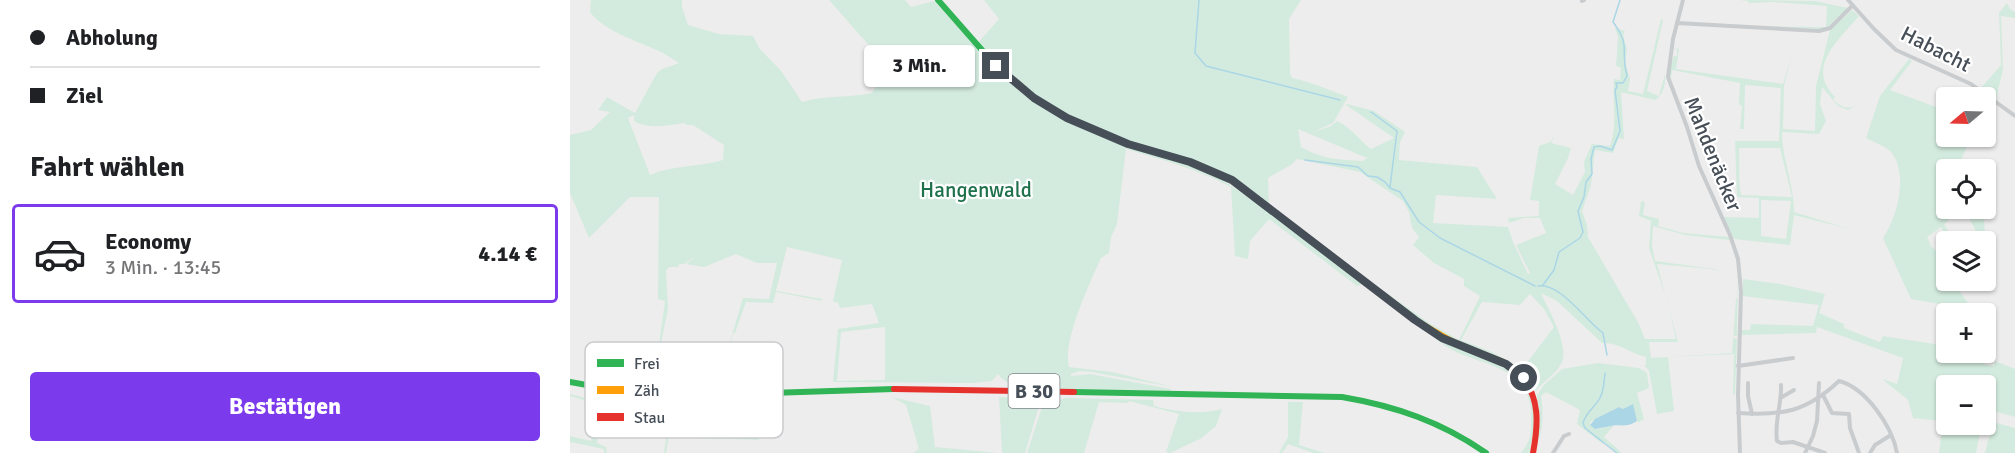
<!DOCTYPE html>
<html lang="de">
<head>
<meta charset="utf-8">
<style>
	body { margin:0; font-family:Signika,sans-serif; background:#f6f6f6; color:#202124; height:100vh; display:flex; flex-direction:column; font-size:22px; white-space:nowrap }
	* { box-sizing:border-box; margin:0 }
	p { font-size:20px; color:#757577 }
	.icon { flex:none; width:33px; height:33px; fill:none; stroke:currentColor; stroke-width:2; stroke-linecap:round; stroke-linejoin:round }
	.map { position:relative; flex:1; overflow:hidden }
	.panel { display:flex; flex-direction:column; background:#fff; width:570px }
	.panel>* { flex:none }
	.hud { display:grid; align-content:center; height:132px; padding:0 30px; background:#fff }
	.needle { width:39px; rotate:251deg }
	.controls { position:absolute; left:1366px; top:87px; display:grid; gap:12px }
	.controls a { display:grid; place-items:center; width:60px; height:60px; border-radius:6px; background:#fff; box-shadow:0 2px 4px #0004; font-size:30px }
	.end { position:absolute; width:27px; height:27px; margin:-14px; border:8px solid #464e58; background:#fff; box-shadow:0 0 0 3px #fff }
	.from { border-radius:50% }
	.bubble { position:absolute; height:42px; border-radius:6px; background:#fff; box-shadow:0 2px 4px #0004; font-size:20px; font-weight:700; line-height:42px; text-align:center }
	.hud b { display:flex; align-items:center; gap:21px; height:57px; font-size:22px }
	.hud b+b { border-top:2px solid #e0e0e0 }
	.hud i { width:15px; height:15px; background:#202124 }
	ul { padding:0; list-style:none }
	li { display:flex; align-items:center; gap:18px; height:99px; margin:0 12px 9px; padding:0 18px; border:3px solid transparent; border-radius:6px }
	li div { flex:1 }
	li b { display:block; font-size:22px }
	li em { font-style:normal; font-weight:700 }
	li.selected { border-color:#7c3aed }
	li>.icon { width:54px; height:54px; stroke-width:1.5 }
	h2 { padding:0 30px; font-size:27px; line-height:72px }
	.button { display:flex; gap:12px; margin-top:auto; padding:12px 30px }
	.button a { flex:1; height:69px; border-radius:6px; background:#7c3aed; color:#fff; font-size:24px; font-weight:700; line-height:69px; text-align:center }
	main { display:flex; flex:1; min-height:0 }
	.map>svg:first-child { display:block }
</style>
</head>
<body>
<main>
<section class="panel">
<div class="hud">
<b><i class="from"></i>Abholung</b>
<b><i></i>Ziel</b>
</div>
<h2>Fahrt wählen</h2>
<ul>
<li class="selected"><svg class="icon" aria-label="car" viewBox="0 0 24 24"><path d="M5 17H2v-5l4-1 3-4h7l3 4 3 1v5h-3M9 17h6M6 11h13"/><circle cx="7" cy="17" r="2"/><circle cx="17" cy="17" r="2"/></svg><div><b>Economy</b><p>3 Min. · 13:45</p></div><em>4.14 €</em></li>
</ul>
<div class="button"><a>Bestätigen</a></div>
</section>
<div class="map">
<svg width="1445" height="453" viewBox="0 0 1445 453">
	<rect width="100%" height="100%" fill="#eeeded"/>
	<g fill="#d3ebde" fill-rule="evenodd">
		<path d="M21,0H112V7L118,25L149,34L183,36L190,49L212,72L232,102C254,95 279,98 302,93L317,66L259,0H335L341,7L364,1L405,46L429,19L414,0H731L719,19L720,74L722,78C742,82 759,90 778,97L763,123L741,133L761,126L767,121C783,129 788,139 801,149L824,138L776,105L777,104L804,111L835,132L830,142L829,160L907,167L927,199L866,195L863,223L938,227L943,242L958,274L960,273L946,245L976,233L970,218H954L939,223L938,218L969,216V201L960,200L969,146L980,142L985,136L981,143L1001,148L998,158L985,184L1003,195L1015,172L1014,162L1022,144L1040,146C1048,122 1042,104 1044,79L1050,80L1051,68L1046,66L1048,37L1045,28L1055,31L1053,35L1057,49L1055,62L1060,79L1058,91L1073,94L1091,19L1093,20L1077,91L1089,96L1095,74C1096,85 1093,95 1085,100L1051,92L1054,139L1049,138L1043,153L1025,150L1021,185L1012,211L1017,225L1018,237L1069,324L1075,339H1106L1097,300L1079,248L1081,221L1069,216L1071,201L1075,202L1073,215L1089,219L1088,226L1113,233L1159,237L1160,240L1115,235L1083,226L1082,246L1085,261L1152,270L1087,264L1108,342H1079L1081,358L1162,353L1166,298H1168V272L1167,336H1164L1163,338L1167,339L1165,394L1163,395L1164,354L1098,357L1104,411L1087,414L1079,371L1074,365H1076V357C1059,353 1049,342 1032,343L987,301L971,293C977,307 1001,347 991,364C986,374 973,382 965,391L952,373L943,367V364L952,369L984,327L974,309L960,294L950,305L912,302L891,340L922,352L942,363L940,364L921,355L920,352L918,354L903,349L901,346L900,348L886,342L885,339L882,341L870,335L871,332L868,333L854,324L853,321L850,322L833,308L834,306H830L807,288V286L859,323L889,340L910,296L894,286V279L864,263L843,245L849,237L842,228L839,212L833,201L790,172L727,159L721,165L698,178L699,207C682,194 665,179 646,170C618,157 586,150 557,142V147L622,166L648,177L681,199L697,211L696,214L698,212L793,284L787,286L699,219L680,241L678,259L665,256L661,187C628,169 592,160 556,149L547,224L541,237L539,253L531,258C520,283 492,341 499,367L542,372L603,387L522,372L510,371L501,374V376L520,374L601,389L600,391L487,389L483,380L472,383L468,388C454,387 437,387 428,374L422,381L402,383L263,382L268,329L309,323L302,304L270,308L268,303L263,301L272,260L217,247L206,291L252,299V301L206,292L203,303L176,302L165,333H163L149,388C128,391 110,383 89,381L87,377L146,388L173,298L199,299L207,263H187L166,254L134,267L116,264L123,259V258L114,264H109L108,267H99L96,271L98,309L83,382L81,383L89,345L95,301L88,299L89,197H60L19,238L0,193V135L21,130L40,112L28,110L37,97L65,113L87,73L92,69L109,63C101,58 93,52 84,49C64,40 33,30 20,12ZM64,115V121C78,130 99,125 115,123L116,125H123L154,145L153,160C129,167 102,165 80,175L58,118ZM728,129L797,158L793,161C771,160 751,159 731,147ZM315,327V380L267,381L271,332Z"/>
		<polygon points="1169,0 1244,1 1278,8 1255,29 1179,26 1256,27 1257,6 1204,2 1179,3 1178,1"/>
		<polygon points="1437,3 1440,9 1445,12 1445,18 1431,16 1433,70 1426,98 1411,88 1431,65 1429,13"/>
		<path d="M1282,10L1289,16C1269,40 1235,67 1265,97L1263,99C1269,106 1277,110 1286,106L1278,110L1268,106L1252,87L1250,104L1256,121L1249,134L1212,132C1212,159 1224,185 1224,212L1280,229L1224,215L1220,245L1164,239L1153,217L1189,218V198L1167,197L1165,141H1209L1211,88L1175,85L1174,129H1170L1172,106L1169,104L1170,83L1102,70L1100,85L1099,72L1104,56H1107V50L1104,48L1109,49L1106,69L1213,84L1222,55L1214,86L1213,129L1245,131L1246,86L1260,30ZM1169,148H1210L1222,197L1171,195C1168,179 1170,164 1169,148ZM1191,200L1221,201L1216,239L1191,236Z"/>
		<path d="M1339,59L1342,61L1320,90L1377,111V136L1401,137L1387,169L1377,170V208L1414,211L1415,241H1411L1396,212L1388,211L1374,224L1384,241H1379L1371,227L1357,237L1361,246L1377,262V280L1382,281L1403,310L1341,299L1313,238C1327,218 1339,174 1321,152C1315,146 1303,142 1296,138L1310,96Z"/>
		<polygon points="1173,279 1210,284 1255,294 1249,313 1274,324 1274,328 1310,342 1313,336 1371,345 1377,347 1377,352 1392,353 1417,365 1424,366 1425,361 1445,369 1445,417 1416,409 1416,386 1377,386 1377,424 1402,425 1401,427 1411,428 1406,453 1369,453 1373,421 1343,418 1338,400 1312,379 1327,384 1333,358 1247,327 1246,333 1171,335 1172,330 1180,330 1181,324 1243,326 1249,305 1173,296"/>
		<path d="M859,334C868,339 876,344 885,347C917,361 960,369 964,411C966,425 962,439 959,453H951C961,440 961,435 961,419C963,367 916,367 882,350C874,346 867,339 859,334Z"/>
		<path d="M1028,363L1069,368L1077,373L1079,388L1067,393L1074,419L1069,422L1067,421L1062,405L1053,409L1049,407L1020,422V425L1029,429L1044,425L1034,437L1052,453H1047L1035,442L1033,444L1007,424L1010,410L976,392L971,396C974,414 973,430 966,448L970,418L967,396L973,386L992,369Z"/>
		<polygon points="0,394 23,400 25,396 98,407 103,436 99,436 96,453 94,453 97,431 97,412 34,403 27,443 36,447 37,453 34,453 34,449 0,442 0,436 21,441 22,434 16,427 20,402 0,396"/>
		<polygon points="322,397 360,406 365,447 428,453 343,453 349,449 336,405"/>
		<polygon points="429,397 448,398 468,403 468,410 455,453 432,453"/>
		<path d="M496,398L583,400L584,406C607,412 629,415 652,409L646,426L630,439L600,453L596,452L609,414L559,401L558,403L529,402L514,453H457L473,404Z"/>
		<polygon points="187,401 189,440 130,438 131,403"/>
		<polygon points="718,402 733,402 729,445 754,453 743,453 718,444 712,453 709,453 718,437"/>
		<polygon points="1423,422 1445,428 1445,453 1415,453"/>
	</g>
	<path fill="#abd6e6" d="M1063,404L1067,421C1057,428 1051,424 1041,426C1036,427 1031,428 1025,429L1020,425L1025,419L1049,407L1053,409Z"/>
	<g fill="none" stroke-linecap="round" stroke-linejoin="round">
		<g stroke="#abd6e6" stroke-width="1.5">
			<polyline points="629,0 625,53 636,66 770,100"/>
			<polyline points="801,112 827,131 820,187"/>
			<polyline points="735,160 788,167 798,176 807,177 815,182 820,188 830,192 849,222 870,238 965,286"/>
			<path d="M973,285L984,270L989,252L1010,238L1013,232L1008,211L1014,197L1016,182L1022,174L1021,159L1024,147L1030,146L1042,150L1050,131L1045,90L1047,87L1046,83H1053L1057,76C1053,62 1055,58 1054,45C1053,36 1048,29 1043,22L1050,0"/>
			<path d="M968,286C990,282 1016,321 1033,333L1037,355"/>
			<path d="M1035,373C1034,381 1034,391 1030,398C1025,407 1016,412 1013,423L1015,428L1047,453"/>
		</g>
		<g stroke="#c9ccce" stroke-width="4">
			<polyline points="1113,0 1103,39 1098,77 1117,127 1129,166 1160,235 1168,259 1171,292 1168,395 1170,453"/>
			<polyline points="1278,0 1304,29 1326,50 1401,84 1445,116"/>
			<polyline points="1012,1 1014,0"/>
			<polyline points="1107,23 1249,31 1260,28 1282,6"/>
			<polyline points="1168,366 1223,358"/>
			<polyline points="1178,383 1178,396 1182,414"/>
			<path d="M1211,385C1212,404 1204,421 1207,441L1211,443L1223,442L1255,453"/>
			<polyline points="1253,395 1262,413 1279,414 1280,428 1289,453"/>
			<polyline points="1212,397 1224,390"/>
			<path d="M1168,413C1212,416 1236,412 1269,381C1296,388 1322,426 1327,453"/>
			<polyline points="983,453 994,436 999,434"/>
			<polyline points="1235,453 1243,436 1247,421 1249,383"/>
			<polyline points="1300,453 1305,445 1321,435"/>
		</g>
		<g stroke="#30b455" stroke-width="6">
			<polyline points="368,0 426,66 464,98 497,118 558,144 620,162 662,180 693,204"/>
			<polyline points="0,382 61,393 102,396 324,389"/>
			<path d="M504,392L772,397C825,406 872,422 916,453"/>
		</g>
		<polyline stroke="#ff9f0a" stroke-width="6" points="693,204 845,320 887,344 931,361 950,375"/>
		<g stroke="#e5322d" stroke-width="6">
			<path d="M950,375C971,397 968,426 963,453"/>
			<polyline points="324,389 504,392"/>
		</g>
	</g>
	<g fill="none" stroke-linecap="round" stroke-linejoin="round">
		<polyline stroke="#464e58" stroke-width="8" points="426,66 464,98 497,118 558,144 620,162 662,180 845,320 872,338 936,364 954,378"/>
	</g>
	<g text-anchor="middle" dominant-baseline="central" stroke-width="4.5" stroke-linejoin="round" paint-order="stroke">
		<rect fill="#fff" stroke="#7e838a" stroke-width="1.5" x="438.5" y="374" width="51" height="34" rx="4.5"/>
		<g font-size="20" font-weight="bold" fill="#464e58">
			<text x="464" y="391">B 30</text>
		</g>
		<g font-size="21" fill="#464e58" stroke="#fff">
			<text transform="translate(1366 49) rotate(27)">Habacht</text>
			<text transform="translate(1143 154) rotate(68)">Mahdenäcker</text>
		</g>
		<g font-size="21" fill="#1f714c" stroke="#fff">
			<text x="406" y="190">Hangenwald</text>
		</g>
	</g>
	<rect x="15" y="342" width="198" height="96" rx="9" fill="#fff" stroke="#c8cacd" stroke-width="1.5"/>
	<rect x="27" y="359" width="27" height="8" fill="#30b455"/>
	<rect x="27" y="386" width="27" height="8" fill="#ff9f0a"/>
	<rect x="27" y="413" width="27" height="8" fill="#e5322d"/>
	<g font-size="16" fill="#464e58">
		<text x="64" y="369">Frei</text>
		<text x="64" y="396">Zäh</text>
		<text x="64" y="423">Stau</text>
	</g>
</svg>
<div class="controls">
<a><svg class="needle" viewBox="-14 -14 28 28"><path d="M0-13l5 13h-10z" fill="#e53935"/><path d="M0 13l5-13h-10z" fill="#757577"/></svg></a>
<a><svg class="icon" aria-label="locate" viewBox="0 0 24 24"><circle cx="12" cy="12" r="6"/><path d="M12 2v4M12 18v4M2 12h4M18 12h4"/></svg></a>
<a><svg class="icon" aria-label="layers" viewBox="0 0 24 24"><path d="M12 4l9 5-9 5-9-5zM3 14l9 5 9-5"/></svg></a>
<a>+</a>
<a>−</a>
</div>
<i class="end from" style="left:954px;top:378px"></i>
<i class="end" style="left:426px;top:66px"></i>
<div class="bubble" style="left:294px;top:45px;width:111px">3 Min.</div>
</div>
</main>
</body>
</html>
